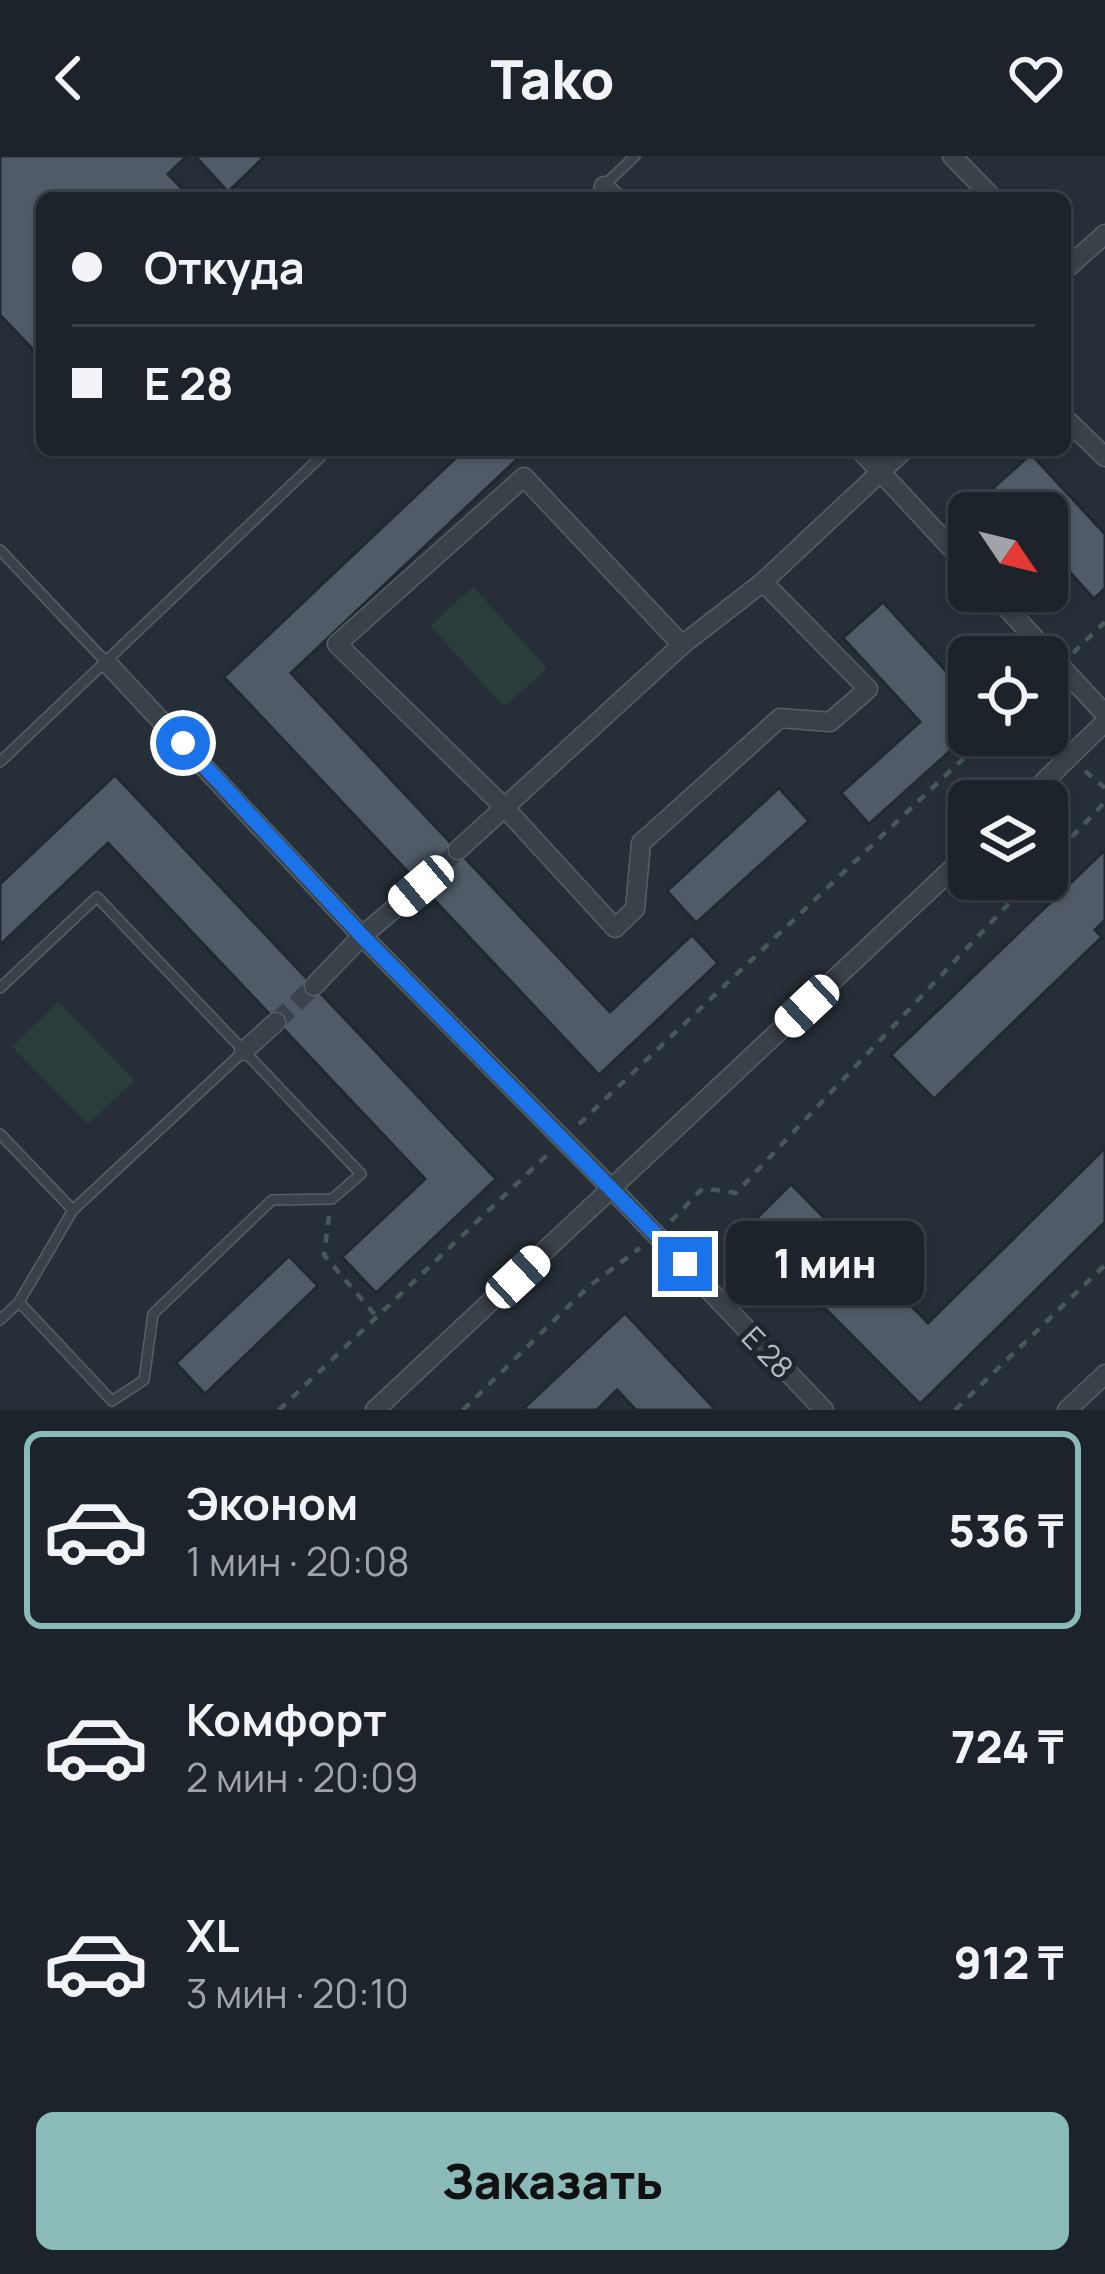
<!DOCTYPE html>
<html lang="ru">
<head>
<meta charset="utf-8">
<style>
	body { margin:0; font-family:Manrope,sans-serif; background:#292f36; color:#f1f3f6; height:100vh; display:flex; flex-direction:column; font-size:45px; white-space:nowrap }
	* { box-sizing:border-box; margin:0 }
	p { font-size:39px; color:#a0a4a8 }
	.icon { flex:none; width:66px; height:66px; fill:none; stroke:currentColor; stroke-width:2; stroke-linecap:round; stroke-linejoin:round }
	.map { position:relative; height:1254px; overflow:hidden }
	.panel { display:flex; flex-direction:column; background:#1c232a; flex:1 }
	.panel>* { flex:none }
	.top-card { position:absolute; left:36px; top:36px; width:1035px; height:264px; border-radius:18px; box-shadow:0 3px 9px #0004,0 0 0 3px #3a4047; display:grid; align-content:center; height:264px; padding:0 36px; background:#1c232a }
	.needle { width:78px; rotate:125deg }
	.fabs { position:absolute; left:948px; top:336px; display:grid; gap:24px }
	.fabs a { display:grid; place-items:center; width:120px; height:120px; border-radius:18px; background:#1c232a; box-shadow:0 3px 9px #0004,0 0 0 3px #3a4047; font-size:60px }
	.end { position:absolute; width:54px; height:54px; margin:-27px; border:15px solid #1a73e8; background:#fff; box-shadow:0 0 0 6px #fff }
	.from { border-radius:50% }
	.bubble { position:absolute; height:84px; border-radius:18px; background:#1c232a; box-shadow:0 3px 9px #0004,0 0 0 3px #3a4047; font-size:39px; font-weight:800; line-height:84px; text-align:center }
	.car { position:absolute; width:36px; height:72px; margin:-36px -18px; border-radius:15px; box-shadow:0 0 9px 3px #0007; background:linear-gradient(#fff 24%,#345 0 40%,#fff 0 76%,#345 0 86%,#fff 0) }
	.top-card b { display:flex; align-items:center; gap:42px; height:114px; font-size:45px }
	.top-card b+b { border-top:3px solid #3a4047 }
	.top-card i { width:30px; height:30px; background:#f1f3f6 }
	ul { padding:21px 0 0; list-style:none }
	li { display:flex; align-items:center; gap:36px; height:198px; margin:0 24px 18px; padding:0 12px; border:6px solid transparent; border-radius:18px }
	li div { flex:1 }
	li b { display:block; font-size:45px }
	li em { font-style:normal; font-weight:800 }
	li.active { border-color:#8bbbb9 }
	li>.icon { width:108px; height:108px; stroke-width:1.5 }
	.button { display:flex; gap:24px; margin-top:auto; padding:24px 36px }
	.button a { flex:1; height:138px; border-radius:18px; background:#8bbbb9; color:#111; font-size:48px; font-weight:800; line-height:138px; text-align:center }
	header { display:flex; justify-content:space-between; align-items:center; height:156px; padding:0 36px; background:#1c232a; font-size:54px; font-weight:800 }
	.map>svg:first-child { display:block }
</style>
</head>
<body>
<header><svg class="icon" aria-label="back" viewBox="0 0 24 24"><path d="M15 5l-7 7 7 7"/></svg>Tako<svg class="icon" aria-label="heart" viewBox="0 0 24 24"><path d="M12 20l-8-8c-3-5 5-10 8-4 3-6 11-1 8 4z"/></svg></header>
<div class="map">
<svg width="1105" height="1254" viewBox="0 0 1105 1254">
	<rect width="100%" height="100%" fill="#262f38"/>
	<g fill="#2a3d3b">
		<polygon points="473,431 547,512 504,551 431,470"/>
		<polygon points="58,846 134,924 88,968 12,891"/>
	</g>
	<g fill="#515b67" stroke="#202830" stroke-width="3">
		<polygon points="0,0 187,0 168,18 191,42 42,42 42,203 0,159"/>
		<polygon points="195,0 265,0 228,36"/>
		<polygon points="464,294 527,294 291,517 610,856 692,779 718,807 599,919 224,521"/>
		<polygon points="1031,298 1105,378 1105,432 1094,443 1047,391 1047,357 1016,357 993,332"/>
		<polygon points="883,446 969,540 969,578 869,668 841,637 920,566 843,482"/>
		<polygon points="115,619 496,1023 376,1137 342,1101 425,1023 108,687 0,789 0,728"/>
		<polygon points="779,632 809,665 696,767 667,735"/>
		<polygon points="1105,694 1105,764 1095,774 1102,781 934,943 891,899"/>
		<polygon points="1105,992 1105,1066 920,1248 746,1073 791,1028 928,1167"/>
		<polygon points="289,1100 318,1130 205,1238 176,1207"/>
		<polygon points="625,1157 716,1254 636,1254 617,1234 597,1254 522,1254"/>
	</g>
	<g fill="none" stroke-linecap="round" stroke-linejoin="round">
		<g stroke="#3b444d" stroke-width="18" stroke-dasharray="18 9" stroke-linecap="butt">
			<polyline points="421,730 458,694"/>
			<polyline points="276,866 314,830"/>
		</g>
		<g stroke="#575f67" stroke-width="12">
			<g id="lane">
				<polyline points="591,42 635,0"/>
				<polyline points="0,394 107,507"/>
				<polyline points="0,606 328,294"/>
				<polyline points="0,832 97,741 244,895"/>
				<polyline points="0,978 73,1054"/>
				<polyline points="0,1164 19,1146 73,1054 244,895 361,1018 332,1043 272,1044 153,1158 144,1224 112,1245 19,1146"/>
			</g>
		</g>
		<g stroke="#575f67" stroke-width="21">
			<g id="street">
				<polyline points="952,0 993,42"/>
				<polyline points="604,30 616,42"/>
				<polyline points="1065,114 1105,78"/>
				<polyline points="1065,262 1105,301"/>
				<polyline points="860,294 969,411"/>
				<polyline points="991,435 1105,558"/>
				<polyline points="682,489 524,321 337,488 505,652 615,772 635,753 641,687 780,562 830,566 868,533 763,426"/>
				<polyline points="107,507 362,780 613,1034 824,1254"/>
				<polyline points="1024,645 1105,566"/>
				<polyline points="458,694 682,489 763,426 904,294"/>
				<polyline points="314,830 362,780 421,730"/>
				<polyline points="244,895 276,866"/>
				<polyline points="375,1254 969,697"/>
				<polyline points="1067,1254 1105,1218"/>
			</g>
		</g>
		<g stroke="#475859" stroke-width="4.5" stroke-dasharray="9 9" stroke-linecap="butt">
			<polyline points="1073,497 1105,466"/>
			<polyline points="1085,615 1105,632"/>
			<polyline points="1047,707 1105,646"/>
			<polyline points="579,968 988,579"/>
			<polyline points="329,1060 324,1099 377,1161"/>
			<polyline points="671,1065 703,1032 736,1037 1032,723"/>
			<polyline points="279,1254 549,997"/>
			<polyline points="463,1254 588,1131 640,1092"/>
			<polyline points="955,1254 1105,1109"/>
		</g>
		<use href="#lane" stroke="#394149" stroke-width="9"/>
		<use href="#street" stroke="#394149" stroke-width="18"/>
	</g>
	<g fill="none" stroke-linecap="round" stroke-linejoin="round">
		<polyline stroke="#1a73e8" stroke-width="15" points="183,587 362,780 685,1108"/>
	</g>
	<g text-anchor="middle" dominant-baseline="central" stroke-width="10" stroke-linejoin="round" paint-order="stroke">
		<g font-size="30" fill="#b4bcc5" stroke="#1e262e">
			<text transform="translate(768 1196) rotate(46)">E 28</text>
		</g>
	</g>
</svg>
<div class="fabs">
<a><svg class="needle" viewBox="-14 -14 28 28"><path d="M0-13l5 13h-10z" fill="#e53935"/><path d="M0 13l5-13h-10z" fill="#a0a4a8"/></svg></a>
<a><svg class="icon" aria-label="locate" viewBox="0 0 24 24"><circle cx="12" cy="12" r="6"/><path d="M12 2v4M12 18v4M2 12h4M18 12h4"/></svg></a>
<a><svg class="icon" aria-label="layers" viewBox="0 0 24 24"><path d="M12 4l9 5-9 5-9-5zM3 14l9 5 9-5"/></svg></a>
</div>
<i class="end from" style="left:183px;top:587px"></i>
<i class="end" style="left:685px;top:1108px"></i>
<div class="bubble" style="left:726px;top:1065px;width:198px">1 мин</div>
<i class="car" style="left:421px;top:730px;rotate:230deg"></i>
<i class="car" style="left:807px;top:850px;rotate:227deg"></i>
<i class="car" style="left:518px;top:1121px;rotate:47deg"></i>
<div class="top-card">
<b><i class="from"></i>Откуда</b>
<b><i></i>E 28</b>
</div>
</div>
<section class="panel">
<ul>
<li class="active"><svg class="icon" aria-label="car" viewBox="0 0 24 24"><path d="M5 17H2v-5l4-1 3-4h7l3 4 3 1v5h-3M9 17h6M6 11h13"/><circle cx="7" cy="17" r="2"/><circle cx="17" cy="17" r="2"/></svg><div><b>Эконом</b><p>1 мин · 20:08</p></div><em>536 ₸</em></li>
<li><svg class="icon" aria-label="car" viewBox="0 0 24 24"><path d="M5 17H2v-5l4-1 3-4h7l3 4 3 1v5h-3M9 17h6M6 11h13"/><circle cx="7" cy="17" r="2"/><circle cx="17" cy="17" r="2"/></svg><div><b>Комфорт</b><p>2 мин · 20:09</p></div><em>724 ₸</em></li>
<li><svg class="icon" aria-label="car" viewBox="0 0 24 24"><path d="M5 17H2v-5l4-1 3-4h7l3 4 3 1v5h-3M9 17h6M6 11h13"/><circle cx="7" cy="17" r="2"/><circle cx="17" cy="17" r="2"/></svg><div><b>XL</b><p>3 мин · 20:10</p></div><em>912 ₸</em></li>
</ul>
<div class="button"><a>Заказать</a></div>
</section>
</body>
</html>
